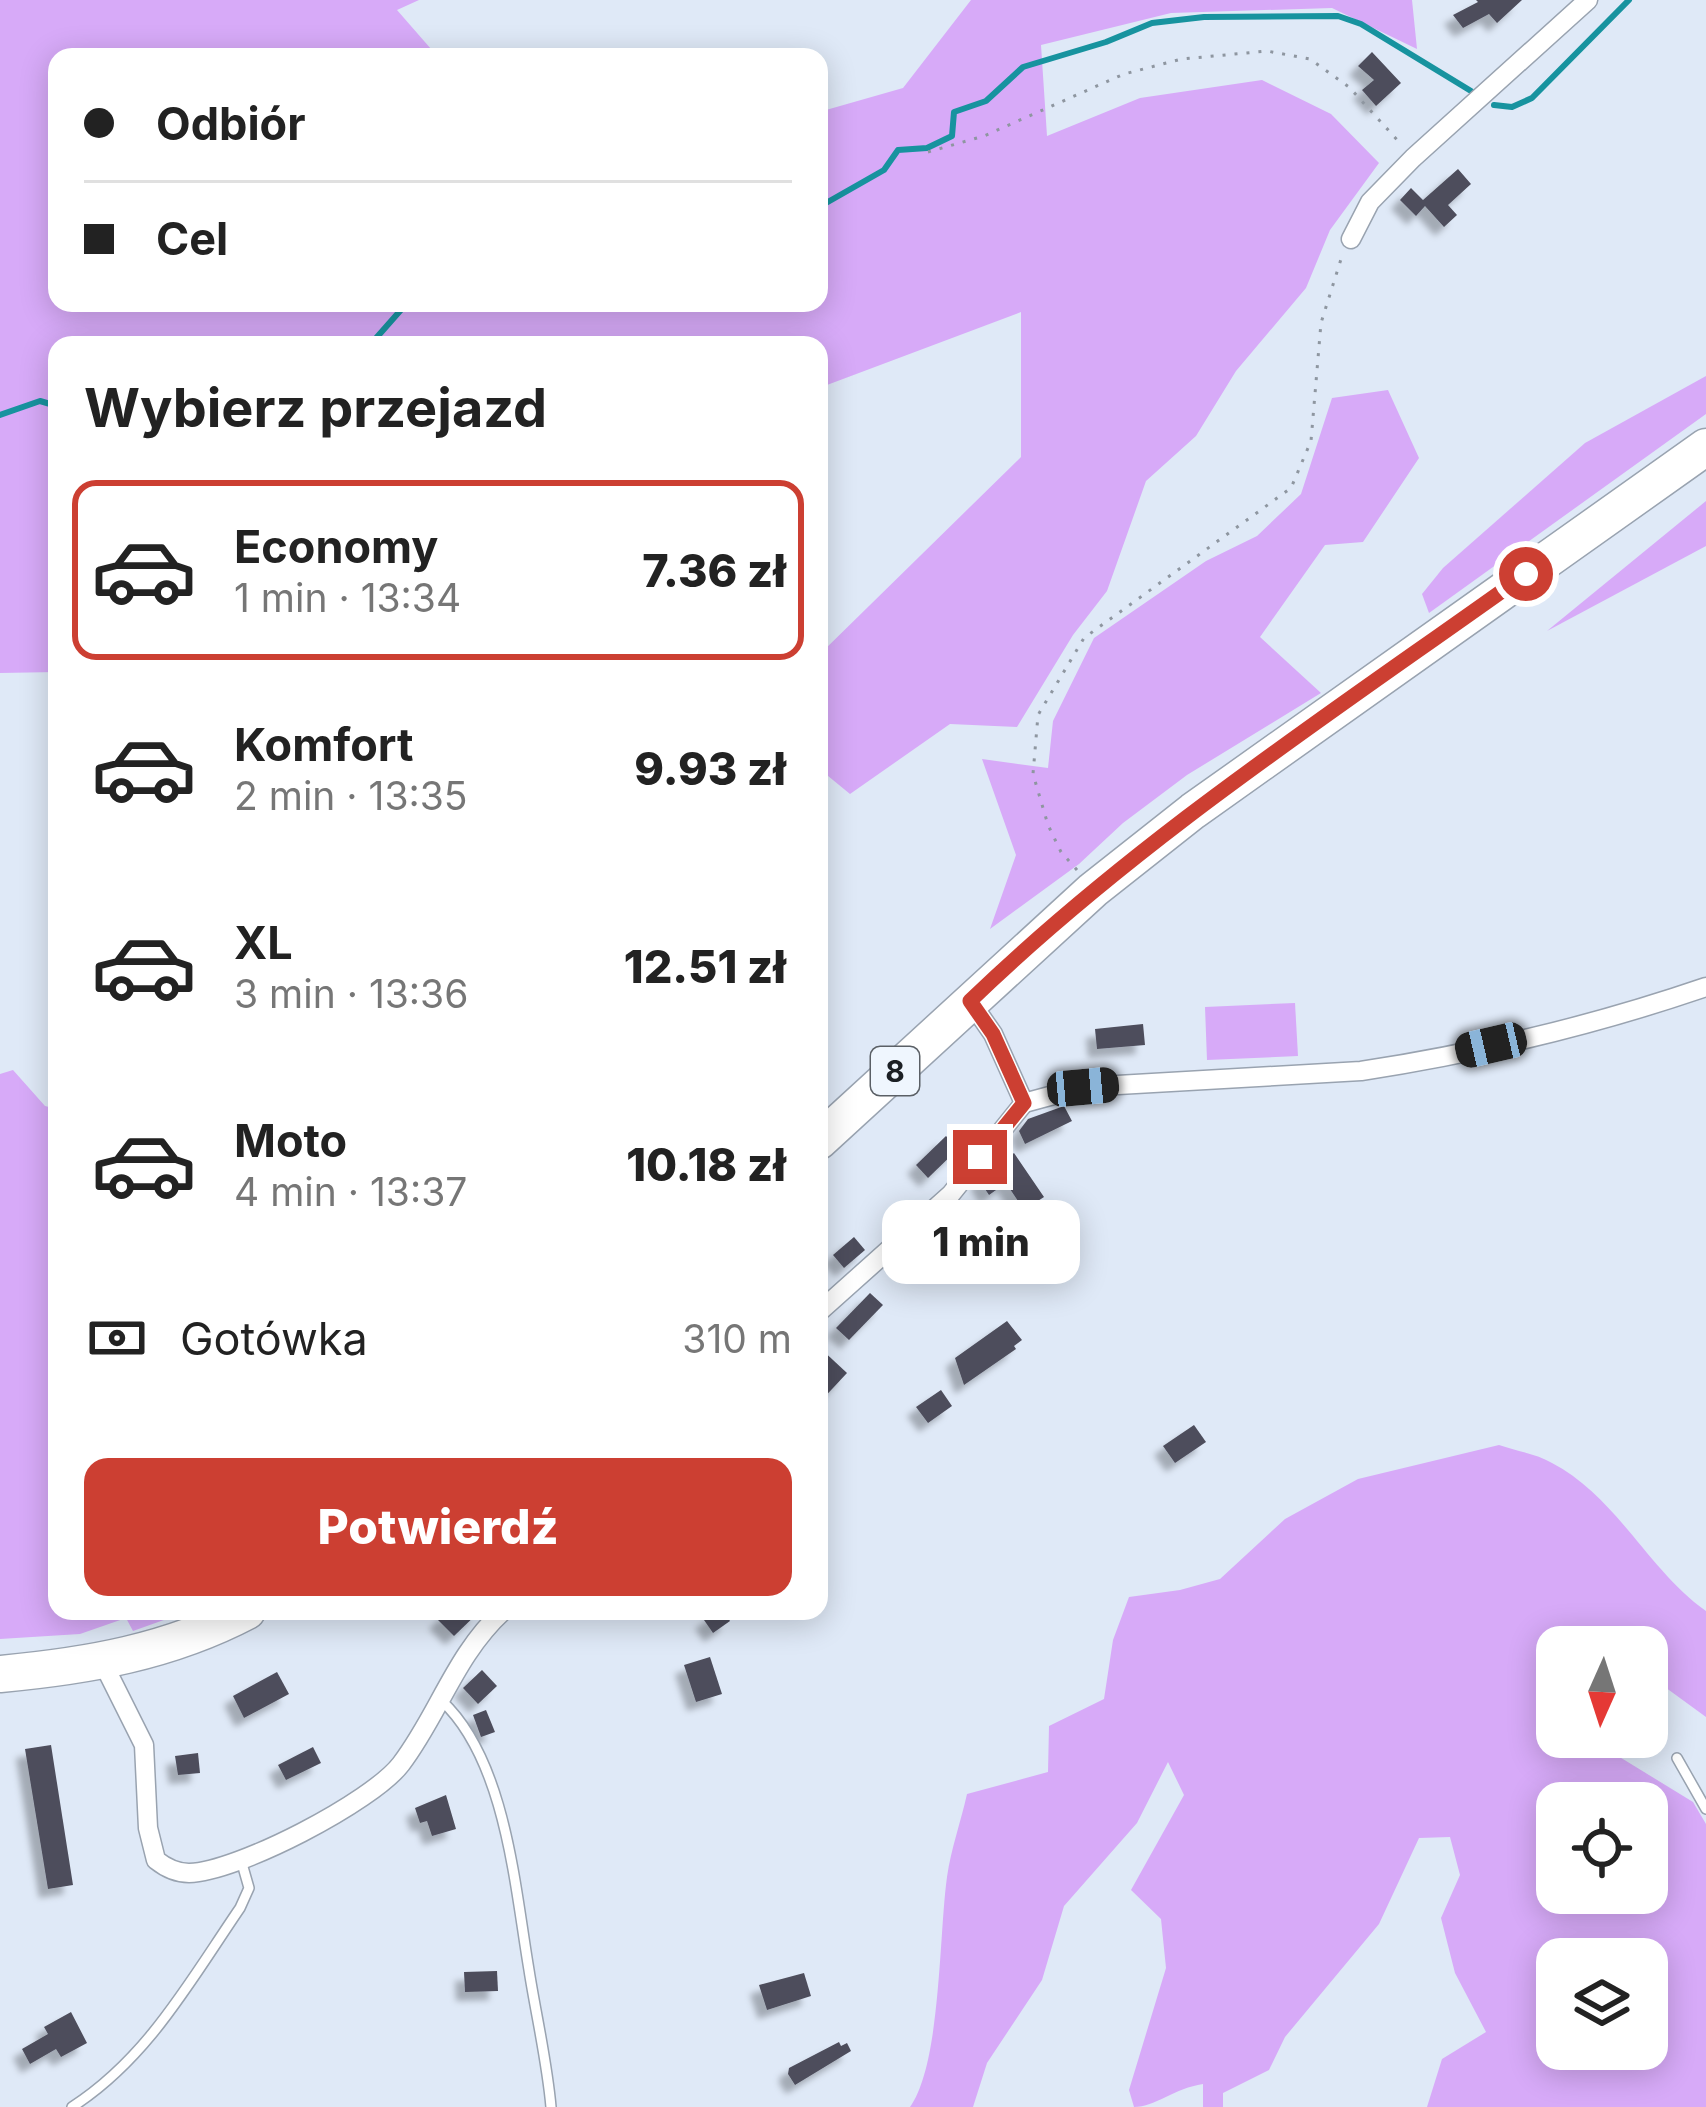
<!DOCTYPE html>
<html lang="pl">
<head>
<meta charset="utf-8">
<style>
	body { margin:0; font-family:Inter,sans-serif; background:#f6f6f6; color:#222; height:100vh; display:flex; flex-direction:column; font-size:45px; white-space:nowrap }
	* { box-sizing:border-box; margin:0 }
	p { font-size:39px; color:#767676 }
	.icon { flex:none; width:66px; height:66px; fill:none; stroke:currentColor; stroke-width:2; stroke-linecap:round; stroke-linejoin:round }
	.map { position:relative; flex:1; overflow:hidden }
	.panel { position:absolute; left:48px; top:336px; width:780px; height:1284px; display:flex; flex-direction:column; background:#fff; border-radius:24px; box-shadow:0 6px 30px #0003 }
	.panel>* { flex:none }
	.top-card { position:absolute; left:48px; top:48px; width:780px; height:264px; border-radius:24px; box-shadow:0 6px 30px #0003; display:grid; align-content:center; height:264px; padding:0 36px; background:#fff }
	.needle { width:78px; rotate:183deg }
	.fabs { position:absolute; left:1536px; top:1626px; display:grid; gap:24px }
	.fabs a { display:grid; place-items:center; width:132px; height:132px; border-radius:24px; background:#fff; box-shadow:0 6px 30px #0003; font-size:60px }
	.end { position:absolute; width:54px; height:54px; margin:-27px; border:15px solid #cc3f32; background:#fff; box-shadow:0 0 0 6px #fff }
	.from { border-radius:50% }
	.bubble { position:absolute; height:84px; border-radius:24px; background:#fff; box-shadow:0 6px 30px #0003; font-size:39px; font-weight:800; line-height:84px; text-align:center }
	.car { position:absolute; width:36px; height:72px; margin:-36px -18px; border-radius:15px; box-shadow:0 0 9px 3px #0007; background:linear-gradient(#222 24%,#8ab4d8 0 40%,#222 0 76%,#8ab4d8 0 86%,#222 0) }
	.top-card b { display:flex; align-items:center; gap:42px; height:114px; font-size:45px }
	.top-card b+b { border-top:3px solid #e0e0e0 }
	.top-card i { width:30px; height:30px; background:#222 }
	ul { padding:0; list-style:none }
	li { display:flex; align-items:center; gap:36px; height:180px; margin:0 24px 18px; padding:0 12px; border:6px solid transparent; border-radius:24px }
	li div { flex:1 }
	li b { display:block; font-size:45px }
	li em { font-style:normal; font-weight:800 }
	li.active { border-color:#cc3f32 }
	li>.icon { width:108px; height:108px; stroke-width:1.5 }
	h2 { padding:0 36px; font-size:54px; line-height:144px }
	.pay { display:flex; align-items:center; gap:30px; height:132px; padding:0 36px; font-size:45px }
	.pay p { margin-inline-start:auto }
	.cta { display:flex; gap:24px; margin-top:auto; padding:24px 36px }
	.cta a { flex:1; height:138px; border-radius:24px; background:#cc3f32; color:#fff; font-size:48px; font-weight:800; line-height:138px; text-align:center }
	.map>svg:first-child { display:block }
</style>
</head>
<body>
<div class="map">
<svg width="1706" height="2107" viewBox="0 0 1706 2107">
	<defs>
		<filter id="shadow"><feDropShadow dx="-9" dy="9" stdDeviation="3" flood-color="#0004"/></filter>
	</defs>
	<rect width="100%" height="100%" fill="#dfe9f7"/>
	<g fill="#d7aaf8" fill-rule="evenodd">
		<polygon points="0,0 419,0 397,10 438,57 57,57 57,303 819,303 819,112 903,88 971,0 1412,0 1417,49 1332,8 1171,13 1041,45 1047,136 1140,98 1262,80 1331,114 1379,163 1330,230 1306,288 1236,371 1196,436 1146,481 1107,591 1073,635 1017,727 950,724 850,794 822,771 819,772 819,655 1021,457 1021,312 819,388 819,345 57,345 57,672 0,673"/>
		<polygon points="1706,376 1706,414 1429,613 1422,594 1443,568 1585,443"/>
		<polygon points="1388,390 1419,458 1363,542 1325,545 1260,637 1321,693 1187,775 1123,823 1079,864 990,929 1016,855 982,759 1048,768 1053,721 1094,638 1206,561 1257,536 1301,494 1332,398"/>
		<polygon points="1706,501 1706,546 1547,631"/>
		<polygon points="1295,1003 1298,1056 1207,1060 1205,1007"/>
		<polygon points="13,1070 45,1106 57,1109 57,1611 189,1611 133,1631 126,1618 80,1634 0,1639 0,1074"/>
		<path d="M1499,1445C1516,1451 1537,1454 1552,1463C1617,1497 1648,1570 1706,1611V1717L1647,1674V1647H1592L1577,1640L1569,1647H1557L1554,1662L1557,1737H1587L1693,1802L1706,1824V2107H1427L1442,2059L1486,2032L1455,1973L1441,1918L1460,1875L1450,1837L1419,1838L1379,1924L1285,2037L1269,2070L1223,2093V2107H1203V2084C1175,2088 1155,2107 1134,2107L1129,2090L1166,1968L1161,1919L1131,1890L1184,1795L1168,1762L1137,1823L1064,1906L1042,1980L987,2063L973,2107H910C941,2064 939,1934 947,1877C951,1849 961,1821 967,1794L1048,1772L1049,1726L1104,1699L1113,1640L1129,1597L1180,1590L1220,1579L1285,1519L1358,1479ZM1557,1803H1647V1893H1557ZM1557,1959H1647V2049H1557Z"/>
	</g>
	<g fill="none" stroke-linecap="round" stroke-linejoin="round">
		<g stroke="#17939f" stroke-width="6">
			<polyline points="1494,105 1512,107 1532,98 1629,0"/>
			<polyline points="819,207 884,170 898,150 927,148 952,136 954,112 986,101 1023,67 1106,42 1152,23 1204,17 1338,16 1361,24 1471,91"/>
			<polyline points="370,345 407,303"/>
			<polyline points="0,415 40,401 57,406"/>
		</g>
	</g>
	<g fill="#4d4d5b" filter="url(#shadow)">
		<polygon points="1476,0 1522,0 1497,23 1489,14 1463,28 1453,15 1478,2"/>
		<polygon points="1372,52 1401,83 1376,106 1362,90 1374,80 1358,66"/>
		<polygon points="1458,169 1471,184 1448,205 1457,215 1444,227 1425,206 1416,216 1400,200 1411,188 1423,200"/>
		<polygon points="1143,1024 1145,1045 1097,1049 1095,1029"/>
		<polygon points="1064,1106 1072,1121 1025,1144 1019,1131 1028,1119"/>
		<polygon points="946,1136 958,1149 928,1178 916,1165"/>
		<polygon points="1014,1153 1044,1197 1024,1210 1006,1183 989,1195 979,1180"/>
		<polygon points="854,1237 865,1250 844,1268 833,1255"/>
		<polygon points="870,1293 883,1305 849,1340 836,1328"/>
		<polygon points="1007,1321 1022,1340 1014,1346 1016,1349 964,1385 955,1358"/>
		<polygon points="819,1347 847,1373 819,1403"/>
		<polygon points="941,1390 952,1406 928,1423 916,1407"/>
		<polygon points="1194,1425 1206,1442 1175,1463 1163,1446"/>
		<polygon points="448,1611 480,1611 454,1636 438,1620"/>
		<polygon points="717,1611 723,1611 730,1621 713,1633 704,1620"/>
		<polygon points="710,1657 722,1694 696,1702 684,1665"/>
		<polygon points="482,1670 497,1686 478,1704 463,1688"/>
		<polygon points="277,1672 289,1694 244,1718 233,1696"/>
		<polygon points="486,1710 495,1732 481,1737 473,1715"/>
		<polygon points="51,1745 73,1885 48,1889 25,1749"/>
		<polygon points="313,1747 321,1763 286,1780 278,1765"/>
		<polygon points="198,1753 200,1773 178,1775 175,1756"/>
		<polygon points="446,1795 456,1829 432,1836 427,1821 420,1823 415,1808"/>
		<polygon points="497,1971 498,1991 465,1992 464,1972"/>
		<polygon points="804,1973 811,1996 767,2010 759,1985"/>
		<polygon points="71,2012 87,2043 61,2057 56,2049 30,2064 22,2049 48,2034 44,2027"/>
		<polygon points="839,2042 841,2046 847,2043 851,2051 795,2085 788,2074 789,2068"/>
	</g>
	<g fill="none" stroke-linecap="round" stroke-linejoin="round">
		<g stroke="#99a3b0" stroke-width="12">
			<g id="lane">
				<path d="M442,1701C506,1761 515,1888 529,1970C536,2015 547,2061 551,2107"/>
				<polyline points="1677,1758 1706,1809"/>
				<path d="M72,2107C148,2058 190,1981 240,1908L249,1888L241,1860"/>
			</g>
		</g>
		<g stroke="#99a3b0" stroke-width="21">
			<g id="street">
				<polyline points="1351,239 1370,202 1413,158 1588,0"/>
				<path d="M1024,1103L1083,1087L1361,1071C1478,1053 1595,1025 1706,987"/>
				<polyline points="819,1312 951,1194 1024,1103 993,1034 970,1001"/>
				<path d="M103,1663L144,1745L148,1828L156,1860C166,1868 176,1873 189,1873C237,1872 372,1802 401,1764C439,1714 455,1655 503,1611"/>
			</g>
		</g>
		<g stroke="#99a3b0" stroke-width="39">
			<g id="highway">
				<polyline points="819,1141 1093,890 1193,811 1706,447"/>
				<path d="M0,1674C87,1666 169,1652 247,1611"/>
			</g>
		</g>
		<g stroke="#8e96a0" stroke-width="3" stroke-dasharray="3 9" stroke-linecap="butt">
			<polyline points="928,152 984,136 1124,74 1182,59 1267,51 1310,59 1349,87 1400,143"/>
			<polyline points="1077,870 1061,852 1048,825 1033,774 1038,715 1084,638 1291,488 1311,441 1321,323 1342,256"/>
		</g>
		<use href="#lane" stroke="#fff" stroke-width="9"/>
		<use href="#street" stroke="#fff" stroke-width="18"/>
		<use href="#highway" stroke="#fff" stroke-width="36"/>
	</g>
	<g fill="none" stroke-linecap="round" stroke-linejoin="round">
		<path stroke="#cc3f32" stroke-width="15" d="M980,1157L1024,1103L993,1034L970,1001C1139,838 1336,710 1526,574"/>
	</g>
	<g text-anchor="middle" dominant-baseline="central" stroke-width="12" stroke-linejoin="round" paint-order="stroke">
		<rect fill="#eff6fe" stroke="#5b6066" stroke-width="3" x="871" y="1047" width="48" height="48" rx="9"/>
		<g font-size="30" font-weight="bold" fill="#1c2025">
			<text x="895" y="1071">8</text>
		</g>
	</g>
</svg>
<div class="fabs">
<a><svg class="needle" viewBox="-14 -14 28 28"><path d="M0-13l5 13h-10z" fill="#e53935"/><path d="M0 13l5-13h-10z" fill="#767676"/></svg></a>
<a><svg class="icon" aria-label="locate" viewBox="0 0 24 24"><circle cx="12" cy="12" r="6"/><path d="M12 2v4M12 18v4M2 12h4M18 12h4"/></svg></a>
<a><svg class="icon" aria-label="layers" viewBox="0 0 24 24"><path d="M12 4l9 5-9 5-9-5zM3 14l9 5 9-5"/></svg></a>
</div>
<i class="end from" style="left:1526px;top:574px"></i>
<i class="end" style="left:980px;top:1157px"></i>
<div class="bubble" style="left:882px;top:1200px;width:198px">1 min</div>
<i class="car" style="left:1491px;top:1045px;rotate:257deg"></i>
<i class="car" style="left:1083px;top:1087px;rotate:85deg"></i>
<div class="top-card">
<b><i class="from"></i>Odbiór</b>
<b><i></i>Cel</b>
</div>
<section class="panel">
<h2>Wybierz przejazd</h2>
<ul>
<li class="active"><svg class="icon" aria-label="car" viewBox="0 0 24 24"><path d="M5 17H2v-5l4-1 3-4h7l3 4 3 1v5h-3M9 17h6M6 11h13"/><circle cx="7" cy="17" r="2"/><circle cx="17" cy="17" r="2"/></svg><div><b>Economy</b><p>1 min · 13:34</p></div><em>7.36 zł</em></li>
<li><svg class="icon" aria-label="car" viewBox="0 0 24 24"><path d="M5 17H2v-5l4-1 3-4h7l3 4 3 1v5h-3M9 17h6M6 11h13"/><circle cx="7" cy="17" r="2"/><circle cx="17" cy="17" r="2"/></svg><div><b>Komfort</b><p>2 min · 13:35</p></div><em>9.93 zł</em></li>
<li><svg class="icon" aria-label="car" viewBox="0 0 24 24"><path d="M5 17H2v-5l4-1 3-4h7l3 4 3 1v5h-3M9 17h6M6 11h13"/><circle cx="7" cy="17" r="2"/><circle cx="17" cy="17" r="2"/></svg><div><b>XL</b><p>3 min · 13:36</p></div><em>12.51 zł</em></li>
<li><svg class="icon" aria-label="car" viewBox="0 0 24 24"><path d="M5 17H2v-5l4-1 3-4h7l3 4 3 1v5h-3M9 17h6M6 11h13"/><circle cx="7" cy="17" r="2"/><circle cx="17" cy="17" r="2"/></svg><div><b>Moto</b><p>4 min · 13:37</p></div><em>10.18 zł</em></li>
</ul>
<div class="pay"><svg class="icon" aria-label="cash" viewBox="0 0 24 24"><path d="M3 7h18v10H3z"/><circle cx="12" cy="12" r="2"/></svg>Gotówka<p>310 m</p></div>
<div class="cta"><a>Potwierdź</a></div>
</section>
</div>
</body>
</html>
